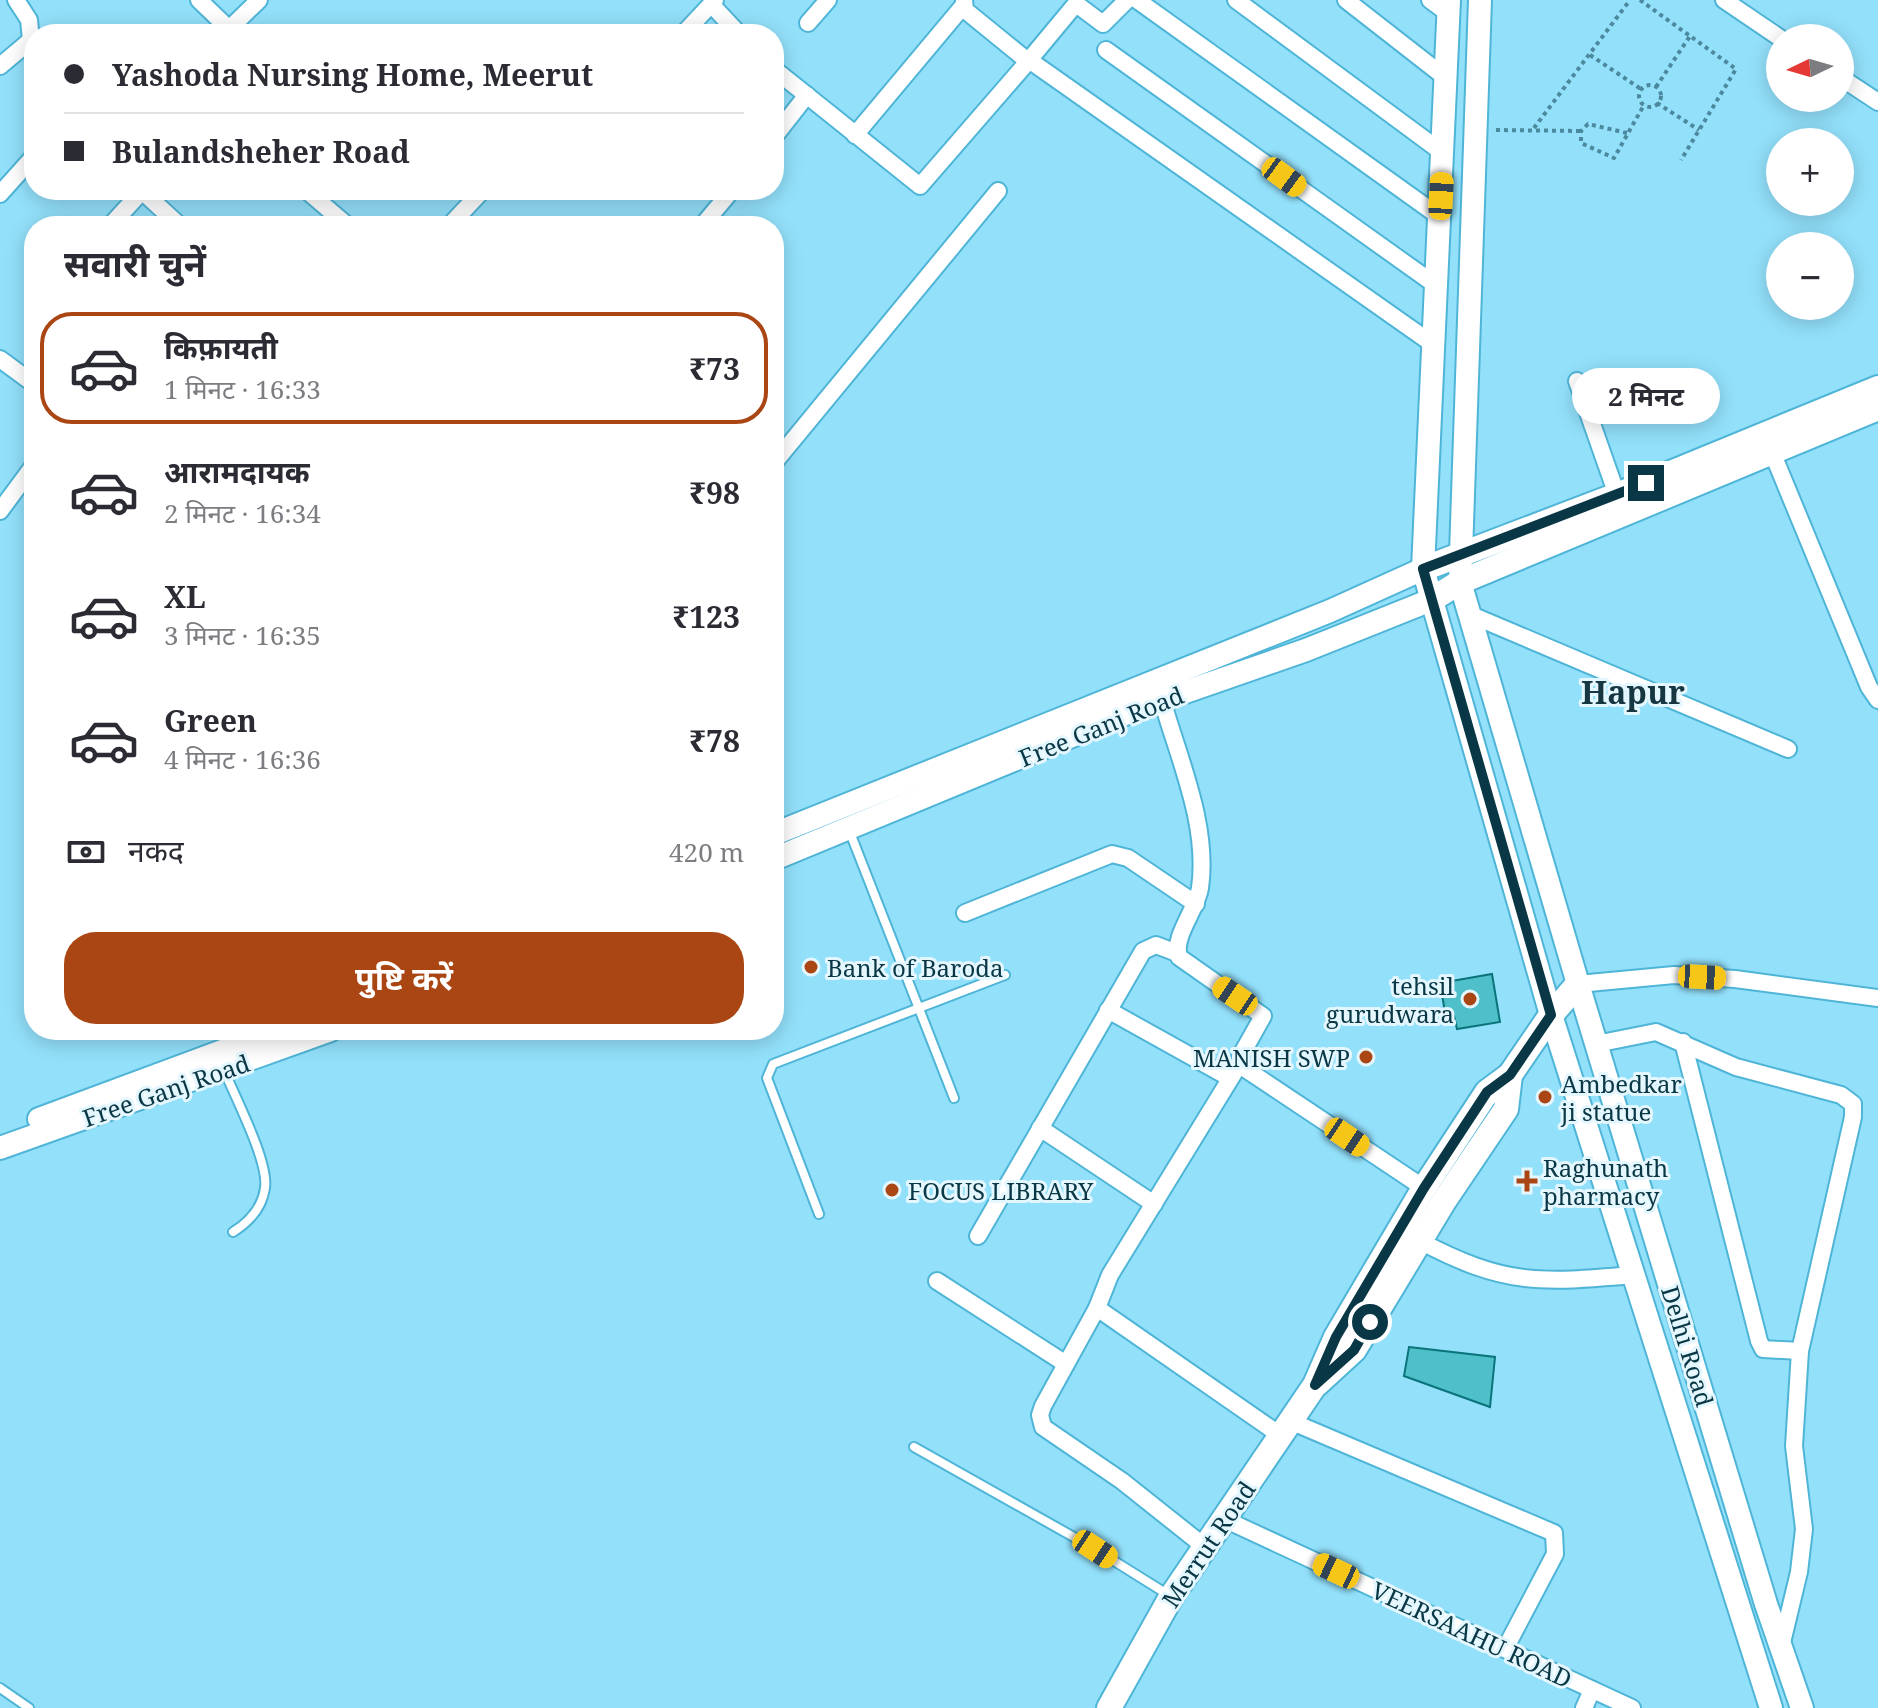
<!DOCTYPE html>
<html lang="hi">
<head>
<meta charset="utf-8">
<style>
	body { margin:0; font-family:"Noto Serif","Noto Sans Devanagari",serif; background:#f2f2f3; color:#2b2b33; height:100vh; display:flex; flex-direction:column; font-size:30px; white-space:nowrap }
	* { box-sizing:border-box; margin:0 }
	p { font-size:26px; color:#7c7c81 }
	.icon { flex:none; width:44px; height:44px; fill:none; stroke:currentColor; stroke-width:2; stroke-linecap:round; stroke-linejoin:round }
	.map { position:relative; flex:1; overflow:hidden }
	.sheet { position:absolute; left:24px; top:216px; width:760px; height:824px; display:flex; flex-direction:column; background:#fff; border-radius:32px; box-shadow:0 4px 20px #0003 }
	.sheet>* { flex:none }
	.top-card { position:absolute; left:24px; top:24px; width:760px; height:176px; border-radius:32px; box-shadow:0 4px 20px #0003; display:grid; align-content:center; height:176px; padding:0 40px; background:#fff }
	.needle { width:52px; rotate:265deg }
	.buttons { position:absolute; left:1766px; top:24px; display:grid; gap:16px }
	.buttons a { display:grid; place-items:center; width:88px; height:88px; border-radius:50%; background:#fff; box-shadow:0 4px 20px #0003; font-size:40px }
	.end { position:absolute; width:36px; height:36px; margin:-18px; border:10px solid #093745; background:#fff; box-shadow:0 0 0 4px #fff }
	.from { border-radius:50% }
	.bubble { position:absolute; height:56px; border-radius:28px; background:#fff; box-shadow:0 4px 20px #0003; font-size:26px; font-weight:700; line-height:56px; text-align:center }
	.car { position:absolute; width:24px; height:48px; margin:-24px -12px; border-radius:10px; box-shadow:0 0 6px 2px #0007; background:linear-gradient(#f5c518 24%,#345 0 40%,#f5c518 0 76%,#345 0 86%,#f5c518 0) }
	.top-card b { display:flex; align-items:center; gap:28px; height:76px; font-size:30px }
	.top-card b+b { border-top:2px solid #e1e1e2 }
	.top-card i { width:20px; height:20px; background:#2b2b33 }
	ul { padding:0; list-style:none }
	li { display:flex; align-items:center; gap:24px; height:112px; margin:0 16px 12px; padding:0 24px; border:4px solid transparent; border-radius:32px }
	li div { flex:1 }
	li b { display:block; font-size:30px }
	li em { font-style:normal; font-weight:700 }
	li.current { border-color:#aa4614 }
	li>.icon { width:72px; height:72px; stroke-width:1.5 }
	h2 { padding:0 40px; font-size:36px; line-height:96px }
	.pay { display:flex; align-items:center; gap:20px; height:88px; padding:0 40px; font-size:30px }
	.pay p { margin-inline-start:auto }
	.button { display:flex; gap:16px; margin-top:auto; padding:16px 40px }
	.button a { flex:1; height:92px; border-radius:32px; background:#aa4614; color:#fff; font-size:32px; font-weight:700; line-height:92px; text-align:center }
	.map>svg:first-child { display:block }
</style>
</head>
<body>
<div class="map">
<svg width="1878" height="1708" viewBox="0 0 1878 1708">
	<rect width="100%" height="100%" fill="#93e0fb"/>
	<g fill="#4fc0c9" stroke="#0b747b" stroke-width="2">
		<polygon points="1492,974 1500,1022 1457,1029 1454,1016 1446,1018 1440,983"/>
		<polygon points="1409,1347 1495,1357 1490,1407 1404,1376"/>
	</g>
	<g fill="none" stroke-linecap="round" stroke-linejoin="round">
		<g stroke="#4fb5d7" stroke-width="12">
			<g id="lane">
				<polyline points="849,830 954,1098"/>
				<path d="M224,1070C235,1097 269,1162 265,1188C262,1209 249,1222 233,1232"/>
				<polyline points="819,1214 767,1078 773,1064 1005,975"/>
				<polyline points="914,1447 1095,1549 1167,1594"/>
				<polyline points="0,1688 29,1708"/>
			</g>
		</g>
		<g stroke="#4fb5d7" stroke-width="20">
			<g id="street">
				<polyline points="199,0 229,29"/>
				<polyline points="1137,0 1440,217"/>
				<polyline points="1236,0 1443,153"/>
				<polyline points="1346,0 1446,78"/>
				<polyline points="1430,0 1449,14"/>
				<polyline points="1724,0 1780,38"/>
				<polyline points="711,4 739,34"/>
				<polyline points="808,23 828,0"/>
				<polyline points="224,34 259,0"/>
				<polyline points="683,34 715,0"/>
				<polyline points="1106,50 1437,286"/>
				<polyline points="1029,60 1434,345"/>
				<polyline points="1025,65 1074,6 1079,6 1103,24 1127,0"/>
				<polyline points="0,66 31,40 29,20 16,0"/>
				<polyline points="774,69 920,186 1025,65 1024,58 965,10 964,0"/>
				<polyline points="1840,77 1878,102"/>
				<polyline points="855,135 963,6"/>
				<polyline points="774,137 807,95"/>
				<polyline points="141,190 180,226"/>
				<polyline points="306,190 348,226"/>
				<polyline points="0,194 34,156"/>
				<polyline points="110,226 142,191"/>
				<polyline points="449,226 483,190"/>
				<polyline points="702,226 732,190"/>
				<polyline points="0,359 34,384"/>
				<polyline points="1577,381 1617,495"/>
				<polyline points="1772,452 1869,687 1878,700"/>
				<polyline points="774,463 998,191"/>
				<polyline points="0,511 34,465"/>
				<polyline points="1469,614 1788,749"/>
				<path d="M1162,700C1179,759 1209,826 1200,888C1197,909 1172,937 1179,957L1263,1016L1240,1057L1241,1066L1424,1188"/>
				<polyline points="965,913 1112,854 1128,858 1196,904"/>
				<polyline points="1578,984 1674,975 1735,979 1878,998"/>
				<polyline points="1108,1010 1230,1078"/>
				<polyline points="1683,1042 1759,1341 1763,1349 1800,1351"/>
				<polyline points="1596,1044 1656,1032 1736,1067 1841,1095 1853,1104 1853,1117 1800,1351 1794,1446 1804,1529 1799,1572 1781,1647"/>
				<polyline points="1240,1063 1110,1275 1097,1308 1280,1435"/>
				<polyline points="1040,1128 1154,1204"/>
				<polyline points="978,1236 1143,951 1156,945 1177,953"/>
				<path d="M1420,1241C1505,1286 1540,1283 1633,1275"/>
				<polyline points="937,1281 1066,1364"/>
				<polyline points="1097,1308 1043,1406 1040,1415 1043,1427 1122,1481 1205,1547"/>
				<polyline points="1290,1421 1554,1533 1555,1554 1505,1649"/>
				<polyline points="1224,1519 1632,1708"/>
				<polyline points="1584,1708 1592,1690"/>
			</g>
		</g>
		<g stroke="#4fb5d7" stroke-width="26">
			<g id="secondary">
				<polyline points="1449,0 1423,569 1551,1015 1771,1708"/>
				<polyline points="1480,0 1460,582 1578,984 1766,1604 1802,1708"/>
				<polyline points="774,834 1330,611 1423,569"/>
				<polyline points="774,859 1142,707 1306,650 1431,600"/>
				<polyline points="39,1119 279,1030"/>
				<polyline points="0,1148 331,1030"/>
			</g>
		</g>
		<g stroke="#4fb5d7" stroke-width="28">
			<g id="primary">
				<polyline points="1423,569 1617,495 1878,388"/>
				<polyline points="1431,600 1460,582 1878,408"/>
				<polyline points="1317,1384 1354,1350 1444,1201 1506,1109 1510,1075"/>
				<polyline points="1109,1708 1171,1597 1315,1385 1336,1337 1424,1188 1487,1092 1510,1075 1551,1015 1578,984"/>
			</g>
		</g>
		<g stroke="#4c899e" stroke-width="4" stroke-dasharray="4 4" stroke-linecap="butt">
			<polyline points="1640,0 1736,69 1681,160"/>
			<polyline points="1590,55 1641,89"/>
			<circle cx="1650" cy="96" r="11"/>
			<polyline points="1656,87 1690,36"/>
			<polyline points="1657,103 1699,130"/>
			<polyline points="1534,128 1630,0"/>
			<polyline points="1496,130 1581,131"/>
			<polyline points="1627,133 1588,124 1581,131 1581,143 1614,158 1644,105"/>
		</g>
		<use href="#lane" stroke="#fff" stroke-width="8"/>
		<use href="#street" stroke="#fff" stroke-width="16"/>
		<use href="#secondary" stroke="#fff" stroke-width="22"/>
		<use href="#primary" stroke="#fff" stroke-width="24"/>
	</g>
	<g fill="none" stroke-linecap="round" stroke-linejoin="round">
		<polyline stroke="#093745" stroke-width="10" points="1370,1322 1354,1350 1315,1385 1336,1337 1424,1188 1487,1092 1510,1075 1551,1015 1423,569 1646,483"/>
	</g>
	<g fill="#aa4614" stroke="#e5f7fe" stroke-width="3">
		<circle cx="811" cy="967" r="8"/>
		<circle cx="1470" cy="999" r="8"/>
		<circle cx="1366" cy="1057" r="8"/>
		<circle cx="1545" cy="1097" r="8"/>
		<path d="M1523 1169h8v8h8v8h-8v8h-8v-8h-8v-8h8z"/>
		<circle cx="892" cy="1190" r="8"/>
	</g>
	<g text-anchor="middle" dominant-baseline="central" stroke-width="6" stroke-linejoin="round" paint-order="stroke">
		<g font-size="24" fill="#093745" stroke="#e5f7fe">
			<text transform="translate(1101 726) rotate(-22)">Free Ganj Road</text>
			<text transform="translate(166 1090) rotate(-19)">Free Ganj Road</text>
			<text transform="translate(1688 1346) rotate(73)">Delhi Road</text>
			<text transform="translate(1208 1544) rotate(-56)">Merrut Road</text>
			<text transform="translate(1472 1634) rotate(25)">VEERSAAHU ROAD</text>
		</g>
		<g font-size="24" fill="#093745" stroke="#e5f7fe" text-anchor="start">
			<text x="827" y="967">Bank of Baroda</text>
			<text x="1454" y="985" text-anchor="end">tehsil<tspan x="1454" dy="28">gurudwara</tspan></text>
			<text x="1350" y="1057" text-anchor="end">MANISH SWP</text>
			<text x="1561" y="1083">Ambedkar<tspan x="1561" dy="28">ji statue</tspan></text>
			<text x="1543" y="1167">Raghunath<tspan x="1543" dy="28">pharmacy</tspan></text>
			<text x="908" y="1190">FOCUS LIBRARY</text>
		</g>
		<g font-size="32" font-weight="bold" fill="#163641" stroke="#e5f7fe">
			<text x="1633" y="691">Hapur</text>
		</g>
	</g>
</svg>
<div class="buttons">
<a><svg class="needle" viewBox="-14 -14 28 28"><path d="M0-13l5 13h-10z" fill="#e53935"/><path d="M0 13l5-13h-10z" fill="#7c7c81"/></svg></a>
<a>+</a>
<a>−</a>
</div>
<i class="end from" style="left:1370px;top:1322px"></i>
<i class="end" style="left:1646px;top:483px"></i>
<div class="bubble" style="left:1572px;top:368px;width:148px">2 मिनट</div>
<i class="car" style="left:1284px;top:177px;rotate:126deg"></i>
<i class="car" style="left:1441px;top:196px;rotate:3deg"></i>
<i class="car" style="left:1702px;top:977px;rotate:93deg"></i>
<i class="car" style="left:1235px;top:996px;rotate:304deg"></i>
<i class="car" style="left:1347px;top:1137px;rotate:124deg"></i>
<i class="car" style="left:1095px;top:1549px;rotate:123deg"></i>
<i class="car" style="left:1336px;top:1571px;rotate:295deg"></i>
<div class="top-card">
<b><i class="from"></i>Yashoda Nursing Home, Meerut</b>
<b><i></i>Bulandsheher Road</b>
</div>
<section class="sheet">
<h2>सवारी चुनें</h2>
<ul>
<li class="current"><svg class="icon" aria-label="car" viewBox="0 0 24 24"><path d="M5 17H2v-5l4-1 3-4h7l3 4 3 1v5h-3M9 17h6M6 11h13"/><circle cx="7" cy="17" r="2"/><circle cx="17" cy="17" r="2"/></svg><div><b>किफ़ायती</b><p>1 मिनट · 16:33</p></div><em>₹73</em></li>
<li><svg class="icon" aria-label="car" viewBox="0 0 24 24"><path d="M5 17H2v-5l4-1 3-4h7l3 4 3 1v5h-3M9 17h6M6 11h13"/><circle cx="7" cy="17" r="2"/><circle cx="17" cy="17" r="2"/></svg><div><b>आरामदायक</b><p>2 मिनट · 16:34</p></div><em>₹98</em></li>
<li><svg class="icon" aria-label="car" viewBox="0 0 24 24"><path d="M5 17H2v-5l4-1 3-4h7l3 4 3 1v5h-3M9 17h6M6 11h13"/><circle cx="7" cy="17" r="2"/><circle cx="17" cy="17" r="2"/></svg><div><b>XL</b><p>3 मिनट · 16:35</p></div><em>₹123</em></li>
<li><svg class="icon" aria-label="car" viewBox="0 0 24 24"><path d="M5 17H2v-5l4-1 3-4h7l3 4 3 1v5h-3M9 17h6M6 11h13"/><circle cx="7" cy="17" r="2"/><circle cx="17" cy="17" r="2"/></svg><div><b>Green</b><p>4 मिनट · 16:36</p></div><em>₹78</em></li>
</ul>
<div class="pay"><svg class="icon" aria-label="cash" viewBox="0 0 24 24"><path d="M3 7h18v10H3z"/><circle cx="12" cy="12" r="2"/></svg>नकद<p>420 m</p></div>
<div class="button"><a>पुष्टि करें</a></div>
</section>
</div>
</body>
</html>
